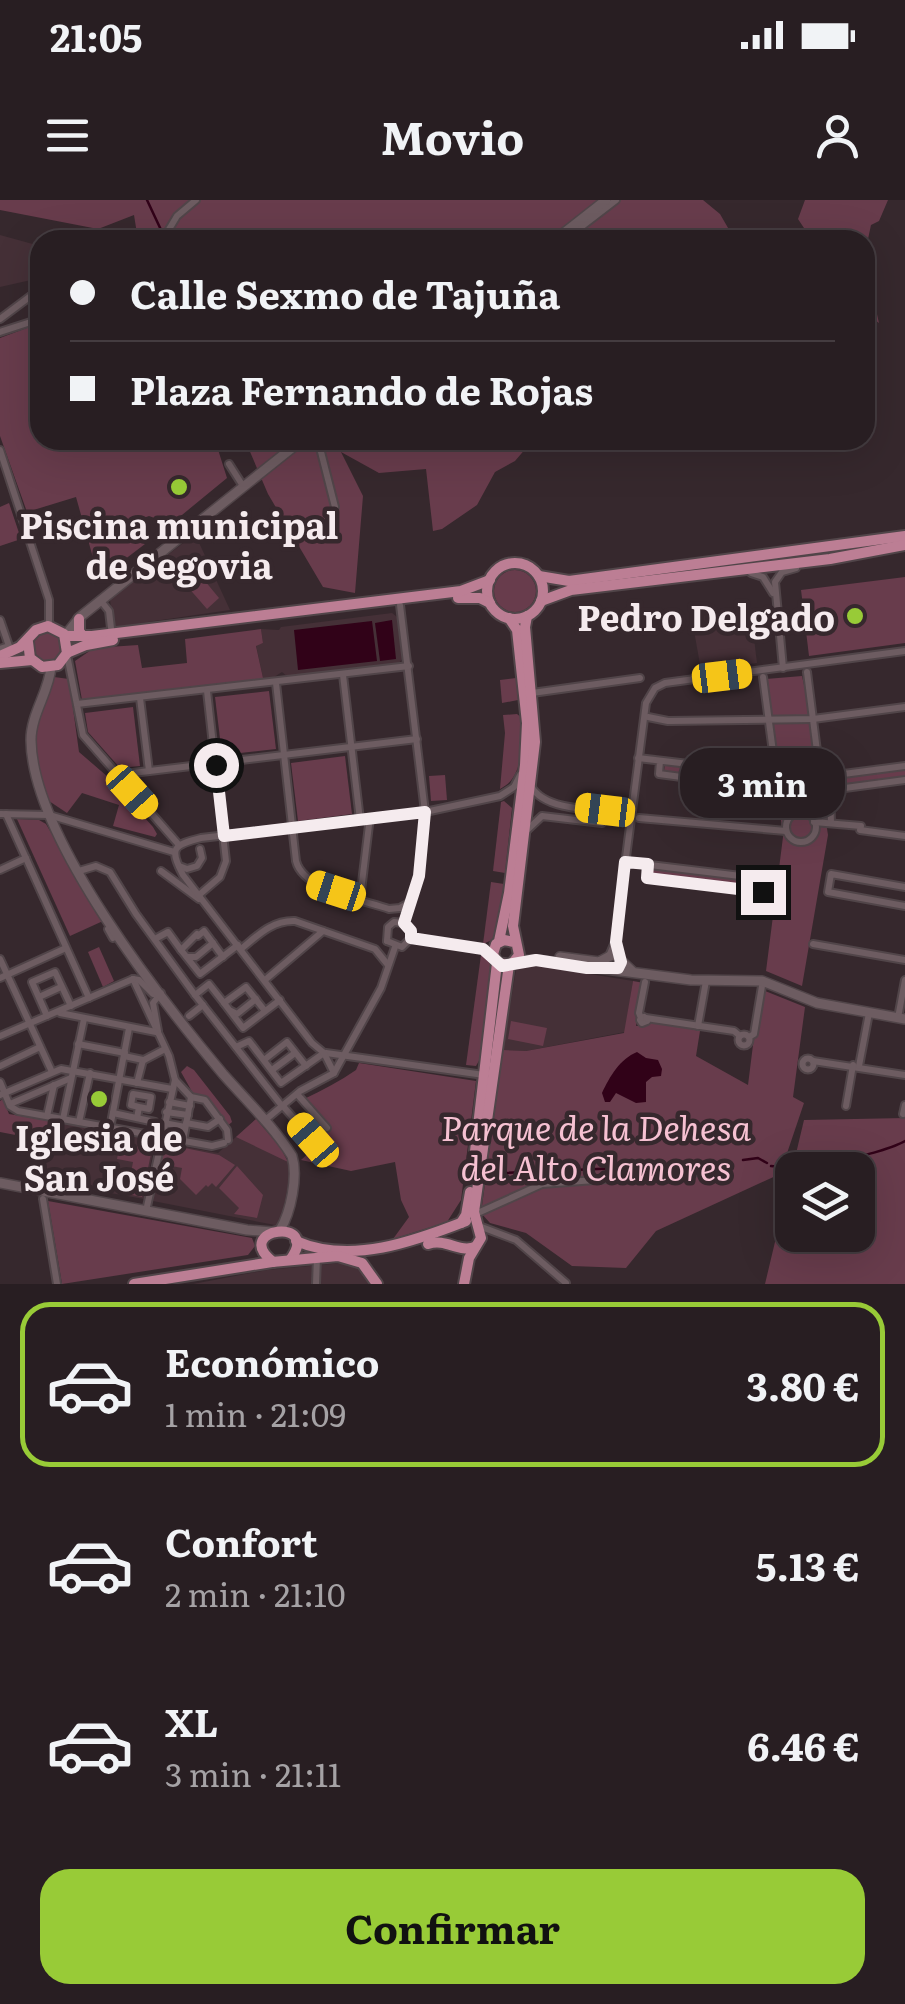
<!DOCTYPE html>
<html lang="es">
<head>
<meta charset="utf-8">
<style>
	body { margin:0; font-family:Literata,serif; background:#342b2f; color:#f1f3f6; height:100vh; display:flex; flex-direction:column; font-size:38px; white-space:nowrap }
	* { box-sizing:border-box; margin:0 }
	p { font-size:32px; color:#a5a2a5 }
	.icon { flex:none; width:55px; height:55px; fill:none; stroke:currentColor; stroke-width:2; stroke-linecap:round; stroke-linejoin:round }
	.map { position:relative; height:1084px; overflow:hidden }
	.panel { display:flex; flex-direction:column; background:#281e22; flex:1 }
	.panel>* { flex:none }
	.banner { position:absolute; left:30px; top:30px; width:845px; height:220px; border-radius:30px; box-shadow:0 10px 40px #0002,0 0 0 2px #443c40; display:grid; align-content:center; height:220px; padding:0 40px; background:#281e22 }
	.controls { position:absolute; left:775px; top:952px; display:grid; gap:20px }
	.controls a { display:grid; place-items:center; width:100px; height:100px; border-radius:20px; background:#281e22; box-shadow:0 10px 40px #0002,0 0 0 2px #443c40; font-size:50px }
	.end { position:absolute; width:45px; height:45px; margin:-22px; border:12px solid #f5ebee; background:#111; box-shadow:0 0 0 5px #111 }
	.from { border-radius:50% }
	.bubble { position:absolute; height:70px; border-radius:30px; background:#281e22; box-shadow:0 10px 40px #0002,0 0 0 2px #443c40; font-size:32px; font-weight:700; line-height:70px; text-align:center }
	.car { position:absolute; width:30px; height:60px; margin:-30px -15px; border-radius:12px; box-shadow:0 0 8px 2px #0007; background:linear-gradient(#f5c518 24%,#345 0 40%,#f5c518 0 76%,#345 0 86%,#f5c518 0) }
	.banner b { display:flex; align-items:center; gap:35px; height:95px; font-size:38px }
	.banner b+b { border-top:2px solid #443c40 }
	.banner i { width:25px; height:25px; background:#f1f3f6 }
	ul { padding:18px 0 0; list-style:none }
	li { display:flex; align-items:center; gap:30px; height:165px; margin:0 20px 15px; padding:0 20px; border:5px solid transparent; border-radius:30px }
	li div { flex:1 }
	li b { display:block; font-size:38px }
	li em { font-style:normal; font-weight:700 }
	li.on { border-color:#98cb37 }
	li>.icon { width:90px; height:90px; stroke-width:1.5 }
	.action { display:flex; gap:20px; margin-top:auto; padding:20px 40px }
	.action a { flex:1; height:115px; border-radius:30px; background:#98cb37; color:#111; font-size:40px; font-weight:700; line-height:115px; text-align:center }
	.status { display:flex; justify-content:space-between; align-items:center; height:70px; padding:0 50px; background:#281e22; direction:ltr }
	.status svg { height:28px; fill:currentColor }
	header { display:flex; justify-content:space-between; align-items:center; height:130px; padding:0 40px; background:#281e22; font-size:45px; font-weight:700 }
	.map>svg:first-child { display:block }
</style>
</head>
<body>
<div class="status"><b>21:05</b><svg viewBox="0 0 49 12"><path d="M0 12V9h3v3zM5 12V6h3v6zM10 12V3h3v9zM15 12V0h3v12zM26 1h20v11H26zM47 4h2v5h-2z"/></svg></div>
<header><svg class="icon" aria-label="menu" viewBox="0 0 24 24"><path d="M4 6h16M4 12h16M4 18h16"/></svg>Movio<svg class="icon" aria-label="person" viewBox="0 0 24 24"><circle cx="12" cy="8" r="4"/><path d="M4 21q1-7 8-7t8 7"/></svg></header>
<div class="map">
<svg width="905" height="1084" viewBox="0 0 905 1084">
	<rect width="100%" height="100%" fill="#36282d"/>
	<g fill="#453037">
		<polygon points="0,35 40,46 40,78 0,87"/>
		<polygon points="195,334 230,410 113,427 110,399"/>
		<polygon points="750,406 757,463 701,470 691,414"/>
		<polygon points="392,413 397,417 402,459 398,464 288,477 282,472 271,479 263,478 256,445 263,443 261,429 279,430 281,427"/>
		<polygon points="528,764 633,781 625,832 526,851 503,850 516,770"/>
		<polygon points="256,919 280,947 288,962 290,975 280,1026 153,1001 164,943 218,953"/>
		<polygon points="65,924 155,941 144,999 37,980 46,940"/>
		<polygon points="353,1062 383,1084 193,1084 267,1070"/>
	</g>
	<g fill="#683c4c" fill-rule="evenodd">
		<polygon points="0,0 703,0 720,14 735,40 138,40 134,15 98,29 0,10"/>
		<polygon points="805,0 888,0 879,21 871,25 865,53 865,40 812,40 798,19"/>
		<polygon points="865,62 879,123 865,113"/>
		<polygon points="40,123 40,240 215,240 227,278 171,324 149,316 138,320 145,344 99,379 76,297 27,312 0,236 0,138"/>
		<polygon points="245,240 533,240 515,261 495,272 477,305 442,329 433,331 426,269 379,273 341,252 363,296 355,393 323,387 268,294"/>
		<polygon points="9,303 21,339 0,346 0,307"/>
		<circle cx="515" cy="391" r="21"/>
		<polygon points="200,375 219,398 207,409 187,386"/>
		<polygon points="905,377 905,443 809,456 801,390"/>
		<polygon points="261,429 263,443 256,446 263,478 259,480 82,500 75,461 94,448 138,445 142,468 187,463 185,439"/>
		<circle cx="48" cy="447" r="15"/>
		<polygon points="802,476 811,516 770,520 766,479"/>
		<path d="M54,477L69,479L79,552L108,577L153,627L157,634L155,637L113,626L119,605L82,593L67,613L49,601C31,548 32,529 54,477Z"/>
		<polygon points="516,478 518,500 502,503 500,480"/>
		<polygon points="269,491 276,549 222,555 215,497"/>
		<polygon points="133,507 140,566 120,568 88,532 85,513"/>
		<path d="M517,514L522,518C521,543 525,577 500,589L505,533L503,515Z"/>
		<polygon points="810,521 816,561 774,561 771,522"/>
		<polygon points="345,556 352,614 298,621 291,563"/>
		<polygon points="670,564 761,576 765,581 759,585 664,571 665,565"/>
		<polygon points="905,568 905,577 835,586 832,582 838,577"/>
		<polygon points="775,571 818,571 828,635 802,786 766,771 783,637"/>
		<polygon points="445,575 447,600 431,601 429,576"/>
		<polygon points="504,601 512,608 505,673 493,671 501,602"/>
		<polygon points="17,619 39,620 46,624 103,721 70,736"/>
		<polygon points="656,668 759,681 762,683 760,689 652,676 651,671"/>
		<polygon points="491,682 504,684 494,739 483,744"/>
		<polygon points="99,747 114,781 103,787 88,752"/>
		<polygon points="481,755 489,758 491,765 481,857 476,866 466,865"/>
		<polygon points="633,781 644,783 636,826 647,825 649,820 700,831 696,856 748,885 760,789 805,807 793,897 804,903 780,974 656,1031 626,1068 572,1066 526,1033 490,1023 481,1013 503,850 526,851 624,833"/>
		<polygon points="511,821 547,828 543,846 508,839"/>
		<path d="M359,863L476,881L461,1000L447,1022L393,1039L409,1017L401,1000L395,962L351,971L301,960L312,950L309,945L328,927L304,899C323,890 340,881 356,870Z"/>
		<polygon points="187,866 194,870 230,916 232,922 226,927 203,899 195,897 181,872"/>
		<polygon points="3,899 9,914 50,921 51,924 36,939 0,932 0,901"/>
		<path d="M905,918V1084H765L804,920ZM792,970H858V1035H792Z"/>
		<polygon points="256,919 280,947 288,962 236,937"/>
		<polygon points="120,943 152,949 142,997 127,994 133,962 117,959"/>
		<polygon points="165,944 219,955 235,965 216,987 212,983 208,987 206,985 196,995 180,979 182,968 161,964"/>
		<polygon points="237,966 263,995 257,1018 234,1014 239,1008 219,988"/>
		<polygon points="48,1001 252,1038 255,1046 248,1055 62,1084"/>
	</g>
	<g fill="#310218">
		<polygon points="392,420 396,459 380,461 375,423"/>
		<polygon points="372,421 377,461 298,470 294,430"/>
		<path d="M637,852L646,858L658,860L662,869L661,876L652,877L646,882V902L636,903L616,893L610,902H605L602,893C610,876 620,859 637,852Z"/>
	</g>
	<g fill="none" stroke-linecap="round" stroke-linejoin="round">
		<g stroke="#310218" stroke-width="2.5">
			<polyline points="147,0 162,32"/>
			<polyline points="743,960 758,958 767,963"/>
			<polyline points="771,966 792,968"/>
			<path d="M817,970C845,956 877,956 905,941"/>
			<polyline points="488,983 505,973 716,964"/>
		</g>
		<g stroke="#514549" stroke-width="10">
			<g id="street">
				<polyline points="149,40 165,36 177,16 196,0"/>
				<polyline points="564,40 616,0"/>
				<polyline points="0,119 40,89"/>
				<polyline points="0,132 40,119"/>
				<polyline points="318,240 335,307"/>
				<polyline points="0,250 49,400 49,425"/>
				<polyline points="229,264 243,286"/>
				<polyline points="751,373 763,377 773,393"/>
				<polyline points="101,401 109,411 111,428"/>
				<polyline points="400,405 425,612 419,676 404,723"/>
				<polyline points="0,420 9,446 0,449"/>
				<polyline points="67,455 83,535 179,645"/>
				<polyline points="783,468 775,382 782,372 796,368"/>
				<polyline points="807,472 819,567"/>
				<polyline points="343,475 360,620"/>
				<polyline points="763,477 775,567"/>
				<path d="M276,483L296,661C303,690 363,700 389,709L400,708L411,702"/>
				<polyline points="532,493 640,478"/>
				<polyline points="140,498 149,571"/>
				<polyline points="77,504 409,466"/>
				<polyline points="648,517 668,521 813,519 905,507"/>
				<polyline points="638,558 765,573 768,584 764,588 659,574 660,561"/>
				<polyline points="905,566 828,576 830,590 905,580"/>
				<polyline points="116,575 417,539"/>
				<path d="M531,586C545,613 602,609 631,613"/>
				<polyline points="830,590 831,623"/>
				<circle cx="801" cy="627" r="15"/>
				<polyline points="0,614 49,615 174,652"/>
				<polyline points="6,614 89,798"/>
				<polyline points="639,618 786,631"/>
				<polyline points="814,622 861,626 860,630 905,636"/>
				<polyline points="526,631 542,616 602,623 610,611"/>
				<polyline points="625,662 765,679 763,692 647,678 649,664"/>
				<polyline points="179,666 187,669 197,666 202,658 200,649"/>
				<polyline points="0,670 26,658"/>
				<polyline points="79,671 96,666 110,672 136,714 195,795 282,906"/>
				<polyline points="161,671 199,699"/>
				<polyline points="905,687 831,674 828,692 905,706"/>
				<polyline points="199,695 220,677 226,661 207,491"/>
				<polyline points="360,699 369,625"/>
				<polyline points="108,729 113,738"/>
				<polyline points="198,736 204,731 223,757"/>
				<polyline points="411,738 483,749"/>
				<polyline points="155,739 168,732 181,750 197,734"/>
				<polyline points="387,741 388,727 394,722 404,723"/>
				<polyline points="387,741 402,747 411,738"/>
				<polyline points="813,744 905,760"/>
				<path d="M241,749C257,736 272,720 295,721L375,749L388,765"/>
				<polyline points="181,750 200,774 238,745"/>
				<polyline points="610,754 615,742 646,503 655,488 665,483 905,451"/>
				<polyline points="187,757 196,757 213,743"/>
				<polyline points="0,759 52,872"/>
				<polyline points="0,778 66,748"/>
				<polyline points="133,779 169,856 175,880 191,897 205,900 227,930 228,940"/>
				<polyline points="133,779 139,780 153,794 161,793 153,803 158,831"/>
				<polyline points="265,780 323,731"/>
				<polyline points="195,795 209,784 224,803 246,787 265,811"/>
				<polyline points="39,797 61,787"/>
				<polyline points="224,803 243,828 280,800"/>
				<polyline points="231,811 237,814 256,799"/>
				<polyline points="60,813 156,832"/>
				<polyline points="47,816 32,782 55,772 71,806"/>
				<polyline points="189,816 203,805"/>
				<polygon points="644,817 647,821 642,823 640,820"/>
				<polyline points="641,818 639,813 645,782"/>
				<polyline points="646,818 734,831 740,836"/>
				<polyline points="898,818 905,780"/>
				<polyline points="698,826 706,781"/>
				<circle cx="744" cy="840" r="5.5"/>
				<polyline points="0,836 133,779"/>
				<polyline points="749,837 754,834 762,786"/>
				<polyline points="78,844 125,853"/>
				<polyline points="236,847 249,841 281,883 324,853"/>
				<polyline points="326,853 484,875"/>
				<polyline points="124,856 143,860 137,883"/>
				<circle cx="808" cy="864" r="5.5"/>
				<polyline points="144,860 165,849"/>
				<polyline points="264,860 287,842 306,866"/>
				<polyline points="813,861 905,875"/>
				<polyline points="0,866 40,847"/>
				<polyline points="859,866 869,813"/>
				<polyline points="272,870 295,853"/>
				<path d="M334,873L324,853L312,843L183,675C169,648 173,645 201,638L425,612L500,596L514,587L520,575"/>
				<polyline points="0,882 10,906 18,911 212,946 224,943"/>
				<polyline points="297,894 327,928"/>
				<polyline points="0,895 61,869 172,889"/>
				<polyline points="169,902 190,906"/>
				<polyline points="10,904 71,878"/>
				<polyline points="282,905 313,940"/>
				<polyline points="846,906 853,865"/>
				<polyline points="166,912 188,915"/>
				<polyline points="113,913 155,922"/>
				<polyline points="903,914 905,905"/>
				<polyline points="47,916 54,885"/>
				<polyline points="137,918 139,907 149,909 151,897 133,894 131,905 139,907"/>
				<polyline points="264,921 300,891 334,873 381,788 395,747"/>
				<polyline points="79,922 90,873"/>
				<polyline points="164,923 185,927"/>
				<polyline points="186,923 208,927 220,919"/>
				<polyline points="110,928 129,828"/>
				<polyline points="183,941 191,897"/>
				<polyline points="30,989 41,938 63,919 84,819"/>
				<polyline points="43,999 57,1084"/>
				<polyline points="146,1011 175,880"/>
				<polyline points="480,1012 542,984 714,971"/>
				<polyline points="479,1026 516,1040 566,1083"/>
				<polyline points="316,1084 317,1057"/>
			</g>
		</g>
		<g stroke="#514549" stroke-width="12">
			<g id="secondary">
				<polyline points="555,40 606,0"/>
				<polyline points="65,436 80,417 302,240"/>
				<path d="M51,467C49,492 31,514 31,540C32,637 161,800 223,874C246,900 273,926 292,956C298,976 291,1012 280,1030"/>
				<polyline points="560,757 599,762 614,754 632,771"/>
				<polyline points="516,761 536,760 691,780 762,781 817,803 905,819"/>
				<polyline points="0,983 247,1030 272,1032"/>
			</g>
		</g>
		<g stroke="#514549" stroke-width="14">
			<g id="primary">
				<circle cx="515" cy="391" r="28"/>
				<polyline points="539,376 569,381 905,336"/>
				<polyline points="458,398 480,398 490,403"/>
				<polyline points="541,401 571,390 830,359 905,345"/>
				<polyline points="79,419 79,431 83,436"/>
				<polyline points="65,436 92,436 461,391 490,380"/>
				<polyline points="67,453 86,445 113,440"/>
				<polyline points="0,456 20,447 36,430 48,426 64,434 67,453 58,465 42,467 30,458 28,442"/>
				<polyline points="0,463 32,460"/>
				<polyline points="499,741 509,693 525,565 527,523 517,430 509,418"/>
				<polyline points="514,742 504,740 496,744 493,754 497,763 511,765 519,755 513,726 535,542 525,427 527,416"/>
				<polyline points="474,960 497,763"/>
				<polyline points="461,1023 466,1015 470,992"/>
				<path d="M296,1041C351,1065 415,1041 466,1021"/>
				<path d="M428,1044C446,1038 459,1053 475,1047"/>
				<path d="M273,1062C230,1028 323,1016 290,1060"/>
				<polyline points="134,1084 272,1062 338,1056 362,1063 377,1084"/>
				<polyline points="464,1084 469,1058 481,1038 474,1012 509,765"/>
			</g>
		</g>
		<use href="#street" stroke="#6d5c61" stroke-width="6"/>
		<use href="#secondary" stroke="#6d5c61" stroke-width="9"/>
		<use href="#primary" stroke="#bc7e94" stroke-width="10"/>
	</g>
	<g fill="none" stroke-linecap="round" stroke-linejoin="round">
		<polyline stroke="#f5ebee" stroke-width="12" points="216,565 224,636 425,612 419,676 404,723 411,731 411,738 483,749 502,766 536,760 587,768 618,768 621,762 616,742 625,662 648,664 647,678 763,692"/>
	</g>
	<g fill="#98cb37" stroke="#36282d" stroke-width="4">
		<circle cx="179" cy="287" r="10"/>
		<circle cx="855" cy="416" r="10"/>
		<circle cx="99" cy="899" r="10"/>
	</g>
	<g text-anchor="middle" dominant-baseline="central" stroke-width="9" stroke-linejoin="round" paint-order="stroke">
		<g font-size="35" font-weight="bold" fill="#f5ebee" stroke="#36282d">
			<text x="179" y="324">Piscina municipal<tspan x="179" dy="40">de Segovia</tspan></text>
			<text x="835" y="416" text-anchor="end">Pedro Delgado</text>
			<text x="99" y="936">Iglesia de<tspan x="99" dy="40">San José</tspan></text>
		</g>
		<g font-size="35" font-style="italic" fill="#f6c1d2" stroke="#36282d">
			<text x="596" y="926">Parque de la Dehesa<tspan x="596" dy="40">del Alto Clamores</tspan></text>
		</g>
	</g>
</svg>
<div class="controls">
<a><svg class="icon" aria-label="layers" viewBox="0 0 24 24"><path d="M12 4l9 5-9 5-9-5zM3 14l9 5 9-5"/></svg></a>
</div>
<i class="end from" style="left:216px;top:565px"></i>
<i class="end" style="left:763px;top:692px"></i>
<div class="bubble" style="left:680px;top:548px;width:165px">3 min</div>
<i class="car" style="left:722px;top:476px;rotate:83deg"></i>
<i class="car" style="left:132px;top:592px;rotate:138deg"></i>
<i class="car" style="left:605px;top:610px;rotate:277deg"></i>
<i class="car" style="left:336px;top:691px;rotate:288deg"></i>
<i class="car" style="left:313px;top:940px;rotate:319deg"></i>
<div class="banner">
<b><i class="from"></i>Calle Sexmo de Tajuña</b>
<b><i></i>Plaza Fernando de Rojas</b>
</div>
</div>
<section class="panel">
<ul>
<li class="on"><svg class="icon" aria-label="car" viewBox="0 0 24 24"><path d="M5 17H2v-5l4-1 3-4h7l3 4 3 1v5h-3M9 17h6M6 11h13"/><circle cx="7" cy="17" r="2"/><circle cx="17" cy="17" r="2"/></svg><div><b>Económico</b><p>1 min · 21:09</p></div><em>3.80 €</em></li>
<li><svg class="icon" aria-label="car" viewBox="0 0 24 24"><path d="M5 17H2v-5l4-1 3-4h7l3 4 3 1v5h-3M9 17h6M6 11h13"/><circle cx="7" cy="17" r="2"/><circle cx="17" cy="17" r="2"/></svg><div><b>Confort</b><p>2 min · 21:10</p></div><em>5.13 €</em></li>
<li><svg class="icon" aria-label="car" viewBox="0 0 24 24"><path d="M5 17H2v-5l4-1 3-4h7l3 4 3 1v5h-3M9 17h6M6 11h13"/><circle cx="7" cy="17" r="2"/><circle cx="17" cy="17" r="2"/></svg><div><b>XL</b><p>3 min · 21:11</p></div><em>6.46 €</em></li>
</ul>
<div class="action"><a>Confirmar</a></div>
</section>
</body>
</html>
